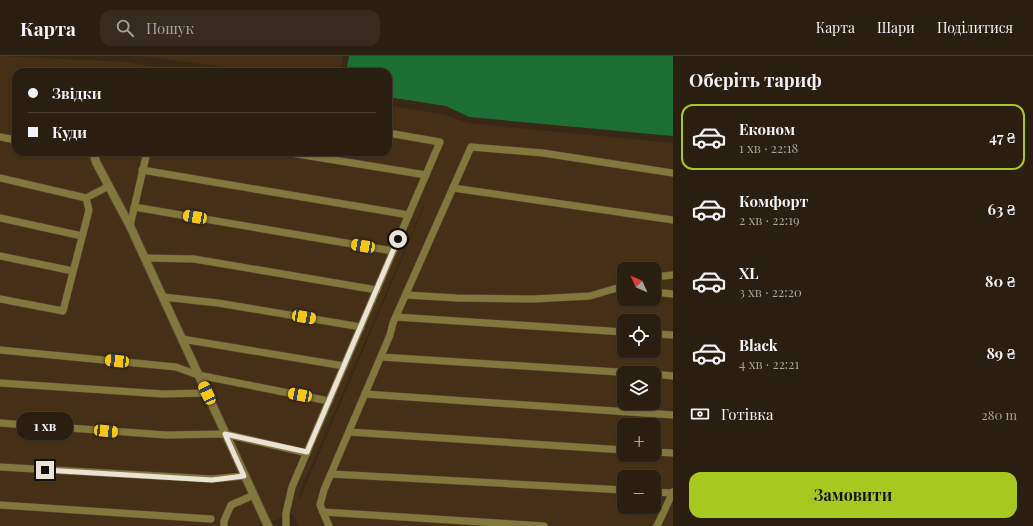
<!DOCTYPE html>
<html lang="uk">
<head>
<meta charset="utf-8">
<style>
	body { margin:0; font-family:"Playfair Display",serif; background:#362b1e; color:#f1f3f6; height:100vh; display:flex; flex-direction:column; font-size:15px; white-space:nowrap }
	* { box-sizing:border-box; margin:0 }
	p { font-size:13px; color:#a5a29f }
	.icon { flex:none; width:22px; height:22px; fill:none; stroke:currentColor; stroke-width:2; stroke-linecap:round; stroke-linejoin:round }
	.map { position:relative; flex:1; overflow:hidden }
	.side { display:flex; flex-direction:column; background:#2a1e10; width:360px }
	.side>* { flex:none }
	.guide { position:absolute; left:12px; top:12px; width:380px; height:88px; border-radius:12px; box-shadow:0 1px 3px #0004,0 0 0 1px #463c30; display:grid; align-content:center; height:88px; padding:0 16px; background:#2a1e10 }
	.needle { width:26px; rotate:315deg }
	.tools { position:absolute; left:617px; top:206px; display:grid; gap:8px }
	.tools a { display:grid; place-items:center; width:44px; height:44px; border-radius:8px; background:#2a1e10; box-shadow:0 1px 3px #0004,0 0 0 1px #463c30; font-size:20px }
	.end { position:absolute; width:18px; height:18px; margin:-9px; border:5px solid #ebe1d5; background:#111; box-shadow:0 0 0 2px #111 }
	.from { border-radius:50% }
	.bubble { position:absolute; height:28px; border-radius:12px; background:#2a1e10; box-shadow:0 1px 3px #0004,0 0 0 1px #463c30; font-size:13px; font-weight:700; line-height:28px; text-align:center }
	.car { position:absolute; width:12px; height:24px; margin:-12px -6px; border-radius:5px; box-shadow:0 0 3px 1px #0007; background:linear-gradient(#f5c518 24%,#345 0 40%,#f5c518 0 76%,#345 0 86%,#f5c518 0) }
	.guide b { display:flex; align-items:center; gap:14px; height:38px; font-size:15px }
	.guide b+b { border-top:1px solid #463c30 }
	.guide i { width:10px; height:10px; background:#f1f3f6 }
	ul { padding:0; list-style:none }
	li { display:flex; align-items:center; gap:12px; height:66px; margin:0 8px 6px; padding:0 8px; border:2px solid transparent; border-radius:12px }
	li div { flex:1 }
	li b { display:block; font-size:15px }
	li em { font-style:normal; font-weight:700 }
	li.current { border-color:#a7c81f }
	li>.icon { width:36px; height:36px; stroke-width:1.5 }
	h2 { padding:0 16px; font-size:18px; line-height:48px }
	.pay { display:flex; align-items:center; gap:10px; height:44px; padding:0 16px; font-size:15px }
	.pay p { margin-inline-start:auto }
	.cta { display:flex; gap:8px; margin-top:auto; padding:8px 16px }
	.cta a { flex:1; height:46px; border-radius:12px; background:#a7c81f; color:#111; font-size:16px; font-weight:700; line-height:46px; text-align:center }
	header { display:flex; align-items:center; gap:24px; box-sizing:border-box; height:56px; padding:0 20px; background:#2a1e10; border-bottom:1px solid #463c30 }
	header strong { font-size:19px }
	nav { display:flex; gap:22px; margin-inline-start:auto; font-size:14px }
	.search { width:280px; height:36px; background:#362b1e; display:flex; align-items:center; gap:10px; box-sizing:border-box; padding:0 14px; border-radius:12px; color:#a5a29f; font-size:15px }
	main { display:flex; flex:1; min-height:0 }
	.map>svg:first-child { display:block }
</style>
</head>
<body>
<header>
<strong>Карта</strong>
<div class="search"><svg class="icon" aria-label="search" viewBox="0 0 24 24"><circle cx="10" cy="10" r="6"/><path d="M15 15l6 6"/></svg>Пошук</div>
<nav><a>Карта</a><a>Шари</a><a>Поділитися</a></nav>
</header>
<main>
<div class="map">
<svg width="673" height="470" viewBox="0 0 673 470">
	<rect width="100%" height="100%" fill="#382815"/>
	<g fill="#453017" fill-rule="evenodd">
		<path d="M0,0L127,6L185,16H16V96H388V49L445,59L468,67L673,87V470H299L293,458L258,470H0ZM424,149H425L299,445V438ZM624,213H654V243H624ZM624,265H654V295H624ZM624,317H654V347H624ZM624,369H654V399H624ZM624,421H654V451H624Z"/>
		<polygon points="143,0 343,0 340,16 264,16"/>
	</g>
	<polygon fill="#1d6e34" points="349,0 673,0 673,80 469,61 446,50 388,41 388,16 346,16"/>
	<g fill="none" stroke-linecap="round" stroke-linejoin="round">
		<g stroke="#554634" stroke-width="8">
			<g id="lane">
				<polyline points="0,81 16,84"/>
				<polyline points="85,96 94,98"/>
				<polyline points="285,96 426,119"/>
				<polyline points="142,114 409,159"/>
				<polyline points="0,122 86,142 109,130"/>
				<polyline points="453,132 673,164"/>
				<polyline points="134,151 393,195"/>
				<polyline points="0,162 82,180"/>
				<polyline points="130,170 147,96"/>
				<polyline points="0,200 73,215"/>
				<polyline points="145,202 194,203 377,234"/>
				<polyline points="654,221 673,219"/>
				<polyline points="654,236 673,238"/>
				<polyline points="406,239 457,242 534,243 590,240 624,230"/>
				<polyline points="163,241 218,247 361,271"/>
				<polyline points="0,243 63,255 89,154 86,142"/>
				<polyline points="396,261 624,276"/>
				<polyline points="654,278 673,279"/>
				<polyline points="182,283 344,310"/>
				<polyline points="0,294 176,311 198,319 329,345"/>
				<polyline points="381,301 633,317"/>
				<polyline points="654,318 673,320"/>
				<polyline points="0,327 163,338 207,337"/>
				<polyline points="365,338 673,359"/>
				<polyline points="0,367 166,379 225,378 307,397"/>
				<polyline points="349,376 624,394"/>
				<polyline points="654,396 673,397"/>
				<polyline points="0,411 212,423 244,420"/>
				<polyline points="331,418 624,434"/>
				<polyline points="654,436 673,437"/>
				<polyline points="0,449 211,463"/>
				<polyline points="323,456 544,470"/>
				<polyline points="224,470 224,465 231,449 254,439"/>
				<polyline points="286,470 286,457 292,431 440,86 388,77"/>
				<polyline points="329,470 320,449 324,434 390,279 393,267 471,91 543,97 673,117"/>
				<polyline points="657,470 673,436"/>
			</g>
		</g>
		<g stroke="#554634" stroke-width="10">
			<polyline id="street" points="93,96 96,106 130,170 268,470"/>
		</g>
		<use href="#lane" stroke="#82773c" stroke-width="7"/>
		<use href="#street" stroke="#82773c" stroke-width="8"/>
	</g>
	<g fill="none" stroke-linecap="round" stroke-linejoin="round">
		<polyline stroke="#ebe1d5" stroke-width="5" points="45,414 212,424 244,420 225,378 307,396 398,183"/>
	</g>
</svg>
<div class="tools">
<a><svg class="needle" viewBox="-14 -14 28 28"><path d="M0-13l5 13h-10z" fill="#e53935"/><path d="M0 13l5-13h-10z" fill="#a5a29f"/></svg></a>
<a><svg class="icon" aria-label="locate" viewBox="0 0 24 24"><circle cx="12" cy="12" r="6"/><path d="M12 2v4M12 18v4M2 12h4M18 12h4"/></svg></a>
<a><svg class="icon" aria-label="layers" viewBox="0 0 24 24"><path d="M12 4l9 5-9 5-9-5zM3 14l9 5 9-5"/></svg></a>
<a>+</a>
<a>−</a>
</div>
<i class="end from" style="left:398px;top:183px"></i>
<i class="end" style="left:45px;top:414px"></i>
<div class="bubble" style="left:17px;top:356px;width:56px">1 хв</div>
<i class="car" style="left:195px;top:161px;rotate:280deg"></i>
<i class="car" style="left:363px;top:190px;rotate:280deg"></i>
<i class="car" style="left:304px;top:261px;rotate:100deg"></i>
<i class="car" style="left:117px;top:305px;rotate:276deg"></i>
<i class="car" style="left:207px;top:337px;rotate:335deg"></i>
<i class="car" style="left:300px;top:339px;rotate:281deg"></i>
<i class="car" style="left:106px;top:375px;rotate:95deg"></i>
<div class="guide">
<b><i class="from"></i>Звідки</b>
<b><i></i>Куди</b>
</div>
</div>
<section class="side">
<h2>Оберіть тариф</h2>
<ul>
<li class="current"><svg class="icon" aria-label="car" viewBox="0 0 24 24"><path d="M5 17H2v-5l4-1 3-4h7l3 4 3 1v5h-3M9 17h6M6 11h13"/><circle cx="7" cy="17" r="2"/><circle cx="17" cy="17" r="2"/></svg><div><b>Економ</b><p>1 хв · 22:18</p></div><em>47 ₴</em></li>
<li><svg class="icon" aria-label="car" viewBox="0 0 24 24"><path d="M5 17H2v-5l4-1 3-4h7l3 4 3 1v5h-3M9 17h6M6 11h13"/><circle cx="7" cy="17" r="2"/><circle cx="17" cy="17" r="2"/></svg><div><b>Комфорт</b><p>2 хв · 22:19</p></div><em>63 ₴</em></li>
<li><svg class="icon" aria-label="car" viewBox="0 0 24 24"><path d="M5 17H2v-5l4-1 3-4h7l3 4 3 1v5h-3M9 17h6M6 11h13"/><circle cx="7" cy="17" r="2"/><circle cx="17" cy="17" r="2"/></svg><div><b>XL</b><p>3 хв · 22:20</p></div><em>80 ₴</em></li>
<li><svg class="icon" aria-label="car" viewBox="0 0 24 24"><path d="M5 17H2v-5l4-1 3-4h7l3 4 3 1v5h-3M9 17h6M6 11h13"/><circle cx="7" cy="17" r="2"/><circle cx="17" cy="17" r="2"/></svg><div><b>Black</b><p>4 хв · 22:21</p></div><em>89 ₴</em></li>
</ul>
<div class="pay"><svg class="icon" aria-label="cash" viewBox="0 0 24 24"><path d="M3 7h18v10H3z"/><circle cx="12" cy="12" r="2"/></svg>Готівка<p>280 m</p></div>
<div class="cta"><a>Замовити</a></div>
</section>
</main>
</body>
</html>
